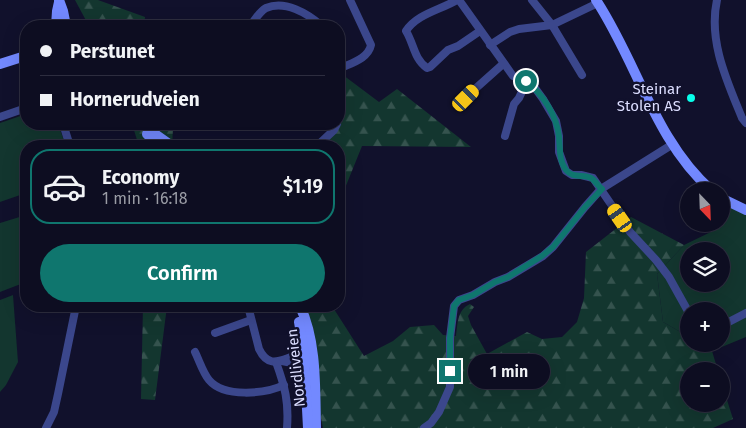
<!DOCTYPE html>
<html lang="en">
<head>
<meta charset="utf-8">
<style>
	body { margin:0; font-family:"Fira Sans",sans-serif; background:#16162a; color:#f1f3f6; height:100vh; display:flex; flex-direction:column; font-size:19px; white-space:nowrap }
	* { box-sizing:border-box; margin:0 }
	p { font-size:16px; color:#9a9ca5 }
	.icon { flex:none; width:28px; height:28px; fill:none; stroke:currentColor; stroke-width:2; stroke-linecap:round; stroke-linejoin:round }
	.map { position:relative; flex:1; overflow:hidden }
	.panel { position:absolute; left:20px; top:140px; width:325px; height:172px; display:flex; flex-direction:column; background:#0d0d21; border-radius:20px; box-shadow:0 5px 20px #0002,0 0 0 1px #2d2d3f }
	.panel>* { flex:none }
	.banner { position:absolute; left:20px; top:20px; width:325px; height:110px; border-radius:20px; box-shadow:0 5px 20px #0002,0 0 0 1px #2d2d3f; display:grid; align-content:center; height:110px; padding:0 20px; background:#0d0d21 }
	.needle { width:32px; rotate:157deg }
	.buttons { position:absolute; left:680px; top:182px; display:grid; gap:10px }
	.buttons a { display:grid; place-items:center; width:50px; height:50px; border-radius:50%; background:#0d0d21; box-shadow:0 5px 20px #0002,0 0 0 1px #2d2d3f; font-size:25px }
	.end { position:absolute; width:22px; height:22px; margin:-11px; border:6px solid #0f766e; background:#fff; box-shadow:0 0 0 2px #fff }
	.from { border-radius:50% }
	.bubble { position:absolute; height:35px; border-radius:18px; background:#0d0d21; box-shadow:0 5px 20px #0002,0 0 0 1px #2d2d3f; font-size:16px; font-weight:600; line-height:35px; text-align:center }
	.car { position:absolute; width:15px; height:30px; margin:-15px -8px; border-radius:6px; box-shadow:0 0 4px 1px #0007; background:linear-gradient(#f5c518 24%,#345 0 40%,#f5c518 0 76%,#345 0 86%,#f5c518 0) }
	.banner b { display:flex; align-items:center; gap:18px; height:48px; font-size:19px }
	.banner b+b { border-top:1px solid #2d2d3f }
	.banner i { width:12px; height:12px; background:#f1f3f6 }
	ul { padding:9px 0 0; list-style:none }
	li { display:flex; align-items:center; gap:15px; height:75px; margin:0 10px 8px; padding:0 10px; border:2px solid transparent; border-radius:20px }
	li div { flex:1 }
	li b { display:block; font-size:19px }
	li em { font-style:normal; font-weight:600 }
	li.selected { border-color:#0f766e }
	li>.icon { width:45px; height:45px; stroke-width:1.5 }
	.cta { display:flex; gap:10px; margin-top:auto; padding:10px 20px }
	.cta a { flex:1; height:58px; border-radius:30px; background:#0f766e; color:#fff; font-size:20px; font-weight:600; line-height:58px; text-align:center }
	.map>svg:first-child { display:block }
</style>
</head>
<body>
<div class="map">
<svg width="746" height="428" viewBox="0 0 746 428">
	<defs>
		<pattern id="forest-firs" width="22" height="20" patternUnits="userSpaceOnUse" patternTransform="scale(1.25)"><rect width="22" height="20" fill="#13362f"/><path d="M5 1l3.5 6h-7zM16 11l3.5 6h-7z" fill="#35534e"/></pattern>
	</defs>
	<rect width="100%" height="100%" fill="#11112c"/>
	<g fill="#13362f" fill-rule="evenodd">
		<polygon points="26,114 26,124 58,124 66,146 26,146 26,193 0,202 0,123"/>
		<path d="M726,206L746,214V337L712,351L699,344H721V311H689V337L663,322L657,274L684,245L721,227ZM689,251H721V284H689Z"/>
		<polygon points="26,215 26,282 0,292 0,223"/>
		<polygon points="13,295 18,362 6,385 0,392 0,300"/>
	</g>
	<g fill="url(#forest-firs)">
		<polygon points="75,0 98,0 145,17 144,26 89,26"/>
		<polygon points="339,72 379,102 397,89 471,147 362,146 339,203 339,146 317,146 339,124"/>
		<polygon points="132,124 170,124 173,129 172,146 139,146"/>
		<path d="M631,217L684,245L657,274L663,322L689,337V344H699L712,351L718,371H689V404H721V381L733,419L713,428H323L298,306H332L364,356L393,341L410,327L434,325L443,335L456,336C458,323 457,310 470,304L474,307L468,316L471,325L487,354L527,332L542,339L562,337L577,322L584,298L586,252Z"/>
		<polygon points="143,306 167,306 155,400 141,399"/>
	</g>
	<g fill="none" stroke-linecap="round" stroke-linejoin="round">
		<g stroke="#3b478c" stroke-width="8">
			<path d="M457,0C440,10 417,14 406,31C414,44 414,59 427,68L430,67L448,50L458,46L480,31"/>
			<polyline points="459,0 513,76 527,81 535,88 543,99 556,121 559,136 559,152 566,171 572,175 581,175 593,178 630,232 656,260 669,277 689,313"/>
			<polyline points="532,0 552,25 582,75"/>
			<path d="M717,0C708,41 727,81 742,118L746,123"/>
			<path d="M250,26C255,20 259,12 266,8C285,0 307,13 322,26"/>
			<polyline points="490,45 510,32 519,29 552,25 598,3"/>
			<path d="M339,69C351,63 368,59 371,45L350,0"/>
			<polyline points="339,90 339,117"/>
			<polyline points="466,97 503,64"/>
			<polyline points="0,117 26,108"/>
			<polyline points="63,124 70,146"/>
			<polyline points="505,136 514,104 519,98 527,81"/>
			<polyline points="317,146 334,130 337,124"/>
			<path d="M248,306L259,349C272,376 289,350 308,356"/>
			<polyline points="721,326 746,313"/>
			<polyline points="215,333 251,320"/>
			<path d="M195,352C199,360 203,373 209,380C224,398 265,394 284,385"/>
			<polyline points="282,361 292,363 309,359"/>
			<path d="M276,362C285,387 289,402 287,428"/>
			<polyline points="46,428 54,412 58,394 76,306"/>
			<polyline points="424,428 431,423 439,412 450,387 450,338 454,306 459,300 473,295 495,282 508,277 543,256 553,247 585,207 601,189 673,144"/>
		</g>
		<g stroke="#7389ff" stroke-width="10">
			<polyline points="59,0 63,11 66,26"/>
			<path d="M596,0C637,62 655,141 712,191"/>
			<polyline points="56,26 57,11 59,2"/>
			<polyline points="0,64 22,57 26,57"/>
			<polyline points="141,124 172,146"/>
			<polyline points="147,134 160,146"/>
			<polyline points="721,198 746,210"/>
			<path d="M300,306C317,342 315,388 316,428"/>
			<polyline points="299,322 304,352 308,428"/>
		</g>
	</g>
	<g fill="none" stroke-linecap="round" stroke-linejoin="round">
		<path stroke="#0f766e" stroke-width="6" d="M450,371V338L454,306L459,300L473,295L495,282L508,277L542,256L553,247L585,207L602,189C598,186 595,180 591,178C583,174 573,179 566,170C559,161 560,148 559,137C557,116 543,94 526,81"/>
	</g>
	<circle fill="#08ffeb" stroke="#11112c" stroke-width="2" cx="691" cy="98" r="5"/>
	<g text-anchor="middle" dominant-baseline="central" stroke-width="5" stroke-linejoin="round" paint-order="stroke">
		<g font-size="15" fill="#dcdeff" stroke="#11112c" text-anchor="end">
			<text x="681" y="89">Steinar<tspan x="681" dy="17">Stolen AS</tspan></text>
		</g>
		<g font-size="15" fill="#dcdeff" stroke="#11112c">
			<text transform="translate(296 368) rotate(-96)">Nordliveien</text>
		</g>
	</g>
</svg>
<div class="buttons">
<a><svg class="needle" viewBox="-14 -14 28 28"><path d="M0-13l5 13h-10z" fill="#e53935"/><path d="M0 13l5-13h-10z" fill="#9a9ca5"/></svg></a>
<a><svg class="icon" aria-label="layers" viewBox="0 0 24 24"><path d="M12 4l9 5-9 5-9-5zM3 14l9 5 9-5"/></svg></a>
<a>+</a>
<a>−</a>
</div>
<i class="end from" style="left:526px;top:81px"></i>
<i class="end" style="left:450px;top:371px"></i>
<div class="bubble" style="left:468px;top:354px;width:82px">1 min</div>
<i class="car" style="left:466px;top:98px;rotate:45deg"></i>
<i class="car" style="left:620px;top:218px;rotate:325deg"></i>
<div class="banner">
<b><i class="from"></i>Perstunet</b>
<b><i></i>Hornerudveien</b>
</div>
<section class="panel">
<ul>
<li class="selected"><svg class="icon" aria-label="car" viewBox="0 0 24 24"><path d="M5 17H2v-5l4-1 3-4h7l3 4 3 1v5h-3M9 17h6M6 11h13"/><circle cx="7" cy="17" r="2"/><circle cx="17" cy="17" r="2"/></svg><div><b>Economy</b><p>1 min · 16:18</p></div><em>$1.19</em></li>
</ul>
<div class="cta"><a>Confirm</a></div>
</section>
</div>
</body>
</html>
